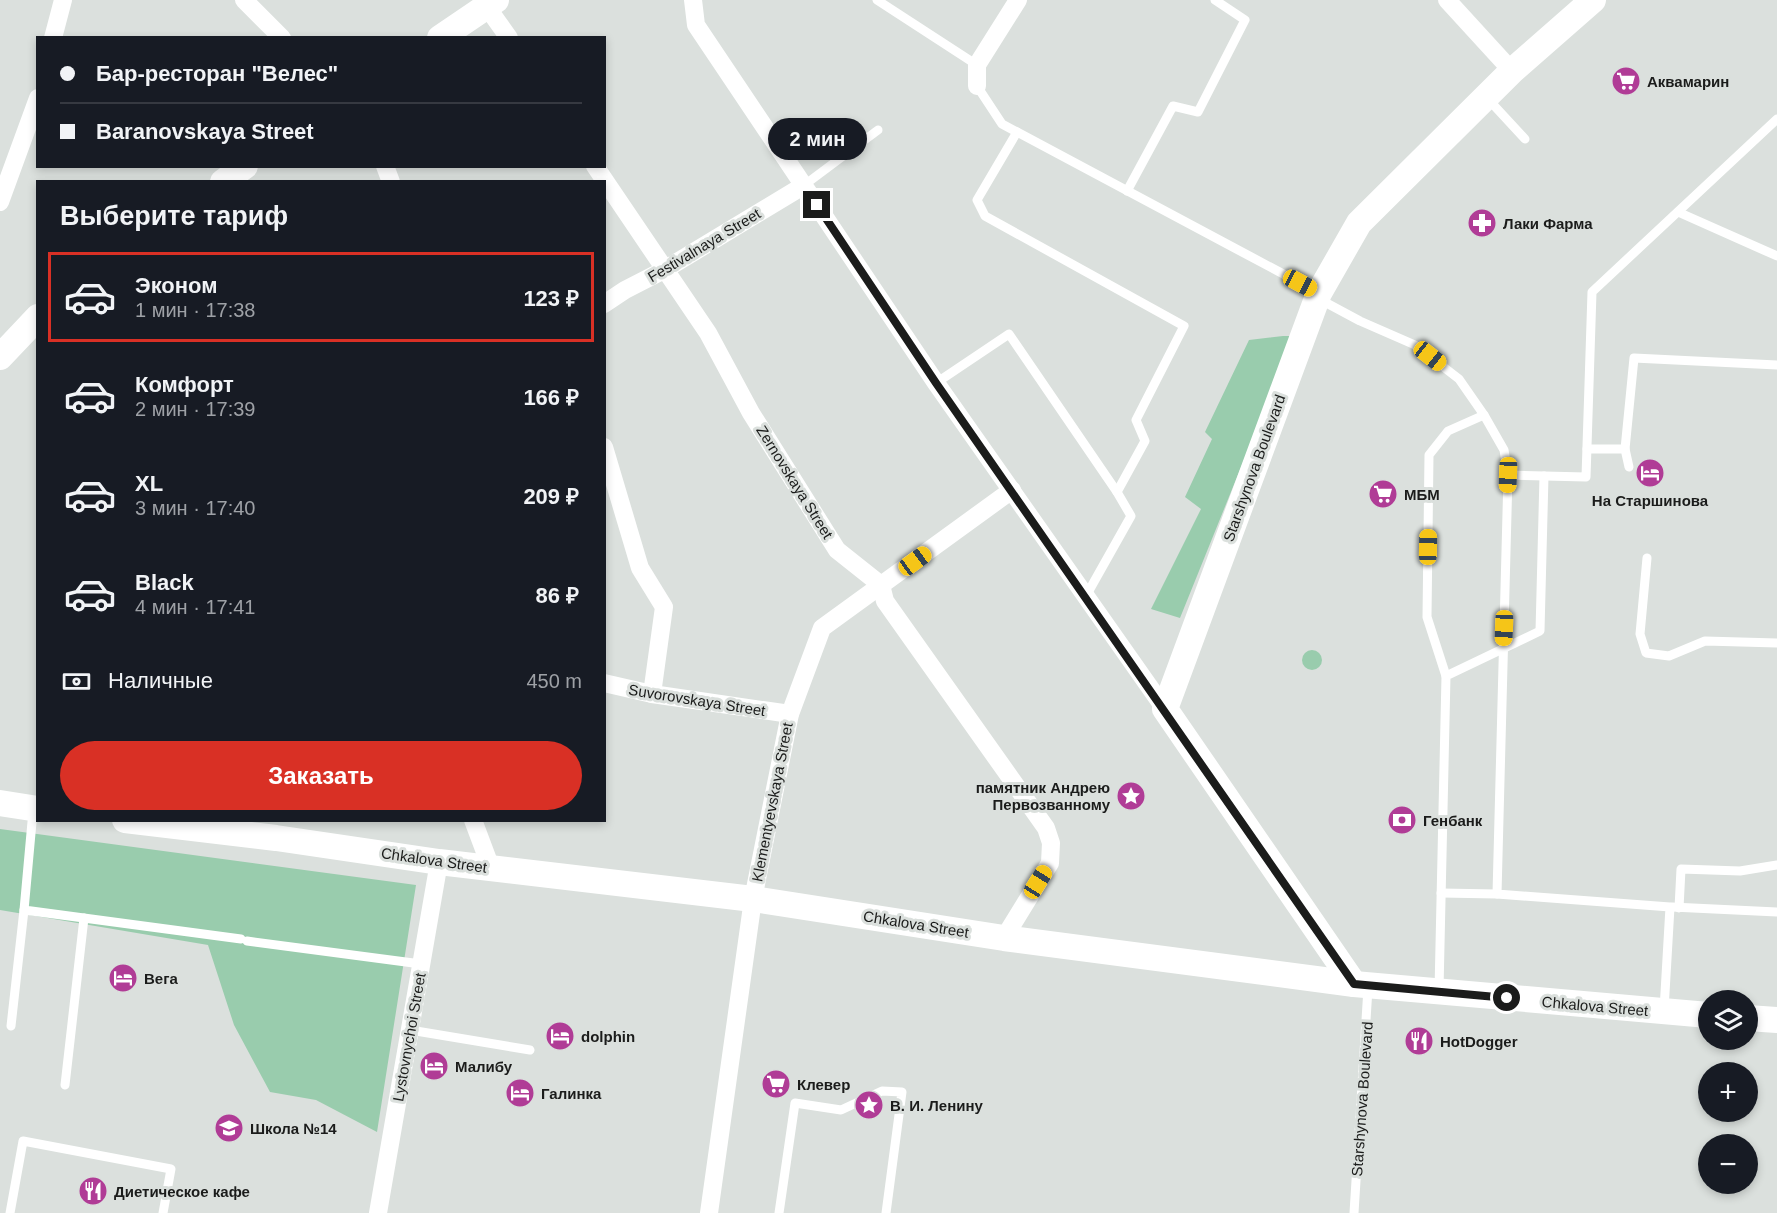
<!DOCTYPE html>
<html lang="ru">
<head>
<meta charset="utf-8">
<style>
	body { margin:0; font-family:Arial,sans-serif; background:#20242c; color:#f1f3f6; height:100vh; display:flex; flex-direction:column; font-size:22px; white-space:nowrap }
	* { box-sizing:border-box; margin:0 }
	p { font-size:20px; color:#9ea1a6 }
	.icon { flex:none; width:33px; height:33px; fill:none; stroke:currentColor; stroke-width:2; stroke-linecap:round; stroke-linejoin:round }
	.map { position:relative; flex:1; overflow:hidden }
	.sheet { position:absolute; left:36px; top:180px; width:570px; height:642px; display:flex; flex-direction:column; background:#171b24; border-radius:0px; box-shadow:0 3px 9px #0003 }
	.sheet>* { flex:none }
	.guide { position:absolute; left:36px; top:36px; width:570px; height:132px; border-radius:0px; box-shadow:0 3px 9px #0003; display:grid; align-content:center; height:132px; padding:0 24px; background:#171b24 }
	.buttons { position:absolute; left:1698px; top:990px; display:grid; gap:12px }
	.buttons a { display:grid; place-items:center; width:60px; height:60px; border-radius:50%; background:#171b24; box-shadow:0 3px 9px #0003; font-size:30px }
	.end { position:absolute; width:27px; height:27px; margin:-14px; border:8px solid #1b1c1b; background:#fff; box-shadow:0 0 0 3px #fff }
	.from { border-radius:50% }
	.bubble { position:absolute; height:42px; border-radius:21px; background:#171b24; box-shadow:0 3px 9px #0003; font-size:20px; font-weight:600; line-height:42px; text-align:center }
	.car { position:absolute; width:18px; height:36px; margin:-18px -9px; border-radius:8px; box-shadow:0 0 4px 2px #0007; background:linear-gradient(#f5c518 24%,#345 0 40%,#f5c518 0 76%,#345 0 86%,#f5c518 0) }
	.guide b { display:flex; align-items:center; gap:21px; height:57px; font-size:22px }
	.guide b+b { border-top:2px solid #363941 }
	.guide i { width:15px; height:15px; background:#f1f3f6 }
	ul { padding:0; list-style:none }
	li { display:flex; align-items:center; gap:18px; height:90px; margin:0 12px 9px; padding:0 12px; border:3px solid transparent; border-radius:0px }
	li div { flex:1 }
	li b { display:block; font-size:22px }
	li em { font-style:normal; font-weight:600 }
	li.active { border-color:#d93025 }
	li>.icon { width:54px; height:54px; stroke-width:1.5 }
	h2 { padding:0 24px; font-size:27px; line-height:72px }
	.pay { display:flex; align-items:center; gap:15px; height:66px; padding:0 24px; font-size:22px }
	.pay p { margin-inline-start:auto }
	.cta { display:flex; gap:12px; margin-top:auto; padding:12px 24px }
	.cta a { flex:1; height:69px; border-radius:36px; background:#d93025; color:#fff; font-size:24px; font-weight:600; line-height:69px; text-align:center }
	.map>svg:first-child { display:block }
</style>
</head>
<body>
<div class="map">
<svg width="1777" height="1213" viewBox="0 0 1777 1213">
	<rect width="100%" height="100%" fill="#dbe0dd"/>
	<g fill="#99ccad">
		<polygon points="1283,336 1294,336 1180,618 1151,609 1201,509 1185,497 1212,439 1205,432 1249,340"/>
		<circle cx="1312" cy="660" r="10"/>
		<polygon points="0,829 416,885 377,1132 316,1100 270,1092 234,1025 208,945 0,910"/>
	</g>
	<g fill="none" stroke-linecap="round" stroke-linejoin="round">
		<g stroke="#fff" stroke-width="9">
			<polyline points="877,0 977,65"/>
			<polyline points="977,86 1002,124 1317,292"/>
			<polyline points="1488,99 1525,139"/>
			<polyline points="1017,132 977,200 985,216 1184,326 1136,420 1145,441 1117,492 1131,516 1086,596"/>
			<polyline points="803,186 878,130"/>
			<polyline points="1127,191 1173,106 1198,112 1245,20 1215,0"/>
			<polyline points="1678,212 1777,256"/>
			<polyline points="1319,299 1360,321 1415,345 1459,379 1484,415 1504,450 1508,475 1586,477 1592,292 1777,119"/>
			<polyline points="936,383 1009,334 1117,492"/>
			<polyline points="1587,449 1625,449 1629,467"/>
			<polyline points="1625,449 1634,358 1777,365"/>
			<polyline points="1508,475 1497,894 1670,907 1664,1010"/>
			<polyline points="1647,558 1640,634 1646,653 1669,656 1705,641 1777,643"/>
			<polyline points="1446,676 1427,617 1429,455 1448,431 1484,415"/>
			<polyline points="33,811 24,910 241,939"/>
			<polyline points="1441,893 1497,894"/>
			<polyline points="1672,907 1777,912"/>
			<polyline points="1679,908 1681,869 1740,871 1777,865"/>
			<polyline points="247,941 421,964"/>
			<polyline points="1439,990 1446,676 1540,631 1544,476"/>
			<polyline points="11,1026 24,910"/>
			<polyline points="410,1030 530,1050"/>
			<polyline points="65,1085 84,918"/>
			<polyline points="10,1213 23,1141 171,1169 163,1213"/>
			<polyline points="779,1213 795,1103 841,1110 882,1091 902,1092 886,1213"/>
			<polyline points="1354,1213 1368,988"/>
		</g>
		<g stroke="#fff" stroke-width="18">
			<polyline points="244,0 282,38"/>
			<polyline points="482,0 509,38"/>
			<polyline points="693,0 696,25 936,383 1165,709"/>
			<polyline points="1447,0 1512,71"/>
			<polyline points="53,38 63,0"/>
			<polyline points="977,86 977,65 1018,0"/>
			<polyline points="385,166 391,182"/>
			<polyline points="595,166 708,333 751,413 837,550 881,585 885,601 1046,828 1051,843 1050,863 1004,938"/>
			<polyline points="0,202 38,98"/>
			<polyline points="604,304 625,290 664,270 803,186"/>
			<polyline points="604,447 640,568 664,607 652,694"/>
			<polyline points="604,683 652,694 790,714"/>
			<polyline points="473,820 491,868"/>
			<polyline points="378,1213 439,862"/>
			<polyline points="709,1213 753,899 790,714 822,628 1012,490"/>
		</g>
		<g stroke="#fff" stroke-width="26">
			<polyline points="440,38 496,0"/>
			<polyline points="223,182 245,166"/>
			<polyline points="0,357 38,317"/>
			<polyline points="0,803 38,809"/>
			<polyline points="125,820 276,838 439,862 753,899 1004,938 1354,984 1708,1015"/>
			<polyline points="1354,984 1165,709 1319,293 1359,223 1512,71 1593,0"/>
			<polyline points="1748,1018 1777,1020"/>
		</g>
	</g>
	<g fill="none" stroke-linecap="round" stroke-linejoin="round">
		<polyline stroke="#1b1c1b" stroke-width="8" points="817,205 936,383 1354,984 1507,998"/>
	</g>
	<defs>
		<g id="supermarket-disc" transform="scale(1.5)"><circle r="9.5" fill="#b03c96" stroke="#dbe0dd"/><path d="M-6-5.5h2.5l.6 2H6L4.5 2H-2.5L-4.4-4H-6ZM-1.5 3.2a1.3 1.3 0 1 0 .1 0ZM3 3.2a1.3 1.3 0 1 0 .1 0Z" fill="#fff"/></g>
		<g id="pharmacy-disc" transform="scale(1.5)"><circle r="9.5" fill="#b03c96" stroke="#dbe0dd"/><path d="M-2-6h4v4h4v4h-4v4h-4v-4h-4v-4h4Z" fill="#fff"/></g>
		<g id="hotel-disc" transform="scale(1.5)"><circle r="9.5" fill="#b03c96" stroke="#dbe0dd"/><path d="M-6-4.5h1.5V1H6V5H4.5V3h-9V5H-6ZM-4 0a1.8 1.8 0 1 1 3.6 0ZM.5 0V-2.5h3Q6-2.5 6 0Z" fill="#fff"/></g>
		<g id="sight-disc" transform="scale(1.5)"><circle r="9.5" fill="#b03c96" stroke="#dbe0dd"/><path d="M0-6L1.8-2.2L6-1.7L2.9 1.2L3.7 5.4L0 3.3L-3.7 5.4L-2.9 1.2L-6-1.7L-1.8-2.2Z" fill="#fff"/></g>
		<g id="bank-disc" transform="scale(1.5)"><circle r="9.5" fill="#b03c96" stroke="#dbe0dd"/><path d="M-6-4H6V4H-6ZM0-2.3a2.3 2.3 0 1 0 0 4.6a2.3 2.3 0 1 0 0-4.6Z" fill="#fff"/></g>
		<g id="restaurant-disc" transform="scale(1.5)"><circle r="9.5" fill="#b03c96" stroke="#dbe0dd"/><path d="M-5-6h1v4h1v-4h1v4h1v-4h1v5L-1.5 .5V6h-2V.5L-5-1ZM5-6V6H3V1.5H1.5Q1.5-4 5-6Z" fill="#fff"/></g>
		<g id="school-disc" transform="scale(1.5)"><circle r="9.5" fill="#b03c96" stroke="#dbe0dd"/><path d="M0-5L7-2L0 1L-7-2ZM-4 1L0 2.5L4 1V4Q0 6-4 4Z" fill="#fff"/></g>
	</defs>
	<g fill-rule="evenodd">
		<use href="#supermarket-disc" x="1626" y="81"/>
		<use href="#pharmacy-disc" x="1482" y="223"/>
		<use href="#hotel-disc" x="1650" y="473"/>
		<use href="#supermarket-disc" x="1383" y="494"/>
		<use href="#sight-disc" x="1131" y="796"/>
		<use href="#bank-disc" x="1402" y="820"/>
		<use href="#hotel-disc" x="123" y="978"/>
		<use href="#hotel-disc" x="560" y="1036"/>
		<use href="#restaurant-disc" x="1419" y="1041"/>
		<use href="#hotel-disc" x="434" y="1066"/>
		<use href="#supermarket-disc" x="776" y="1084"/>
		<use href="#hotel-disc" x="520" y="1093"/>
		<use href="#sight-disc" x="869" y="1105"/>
		<use href="#school-disc" x="229" y="1128"/>
		<use href="#restaurant-disc" x="93" y="1191"/>
	</g>
	<g text-anchor="middle" dominant-baseline="central" stroke-width="6" stroke-linejoin="round" paint-order="stroke">
		<g font-size="15" font-weight="bold" fill="#1b1c1b" stroke="#dbe0dd" text-anchor="start">
			<text x="1647" y="81">Аквамарин</text>
			<text x="1503" y="223">Лаки Фарма</text>
			<text x="1404" y="494">МБМ</text>
			<text x="1650" y="500" text-anchor="middle">На Старшинова</text>
			<text x="1110" y="787" text-anchor="end">памятник Андрею<tspan x="1110" dy="17">Первозванному</tspan></text>
			<text x="1423" y="820">Генбанк</text>
			<text x="144" y="978">Вега</text>
			<text x="581" y="1036">dolphin</text>
			<text x="1440" y="1041">HotDogger</text>
			<text x="455" y="1066">Малибу</text>
			<text x="797" y="1084">Клевер</text>
			<text x="541" y="1093">Галинка</text>
			<text x="890" y="1105">В. И. Ленину</text>
			<text x="250" y="1128">Школа №14</text>
			<text x="114" y="1191">Диетическое кафе</text>
		</g>
		<g font-size="15" fill="#1b1c1b" stroke="#dbe0dd">
			<text transform="translate(704 245) rotate(-31)">Festivalnaya Street</text>
			<text transform="translate(1254 468) rotate(-70)">Starshynova Boulevard</text>
			<text transform="translate(795 482) rotate(58)">Zernovskaya Street</text>
			<text transform="translate(697 700) rotate(9)">Suvorovskaya Street</text>
			<text transform="translate(772 802) rotate(-79)">Klementyevskaya Street</text>
			<text transform="translate(434 860) rotate(8)">Chkalova Street</text>
			<text transform="translate(916 924) rotate(9)">Chkalova Street</text>
			<text transform="translate(1595 1006) rotate(5)">Chkalova Street</text>
			<text transform="translate(409 1037) rotate(-80)">Lystovnychoi Street</text>
			<text transform="translate(1362 1099) rotate(-86)">Starshynova Boulevard</text>
		</g>
	</g>
</svg>
<div class="buttons">
<a><svg class="icon" aria-label="layers" viewBox="0 0 24 24"><path d="M12 4l9 5-9 5-9-5zM3 14l9 5 9-5"/></svg></a>
<a>+</a>
<a>−</a>
</div>
<i class="end from" style="left:1507px;top:998px"></i>
<i class="end" style="left:817px;top:205px"></i>
<div class="bubble" style="left:768px;top:118px;width:99px">2 мин</div>
<i class="car" style="left:1300px;top:283px;rotate:118deg"></i>
<i class="car" style="left:1430px;top:356px;rotate:128deg"></i>
<i class="car" style="left:1508px;top:475px;rotate:182deg"></i>
<i class="car" style="left:1428px;top:547px;rotate:1deg"></i>
<i class="car" style="left:915px;top:561px;rotate:54deg"></i>
<i class="car" style="left:1504px;top:628px;rotate:182deg"></i>
<i class="car" style="left:1038px;top:882px;rotate:32deg"></i>
<div class="guide">
<b><i class="from"></i>Бар-ресторан &quot;Велес&quot;</b>
<b><i></i>Baranovskaya Street</b>
</div>
<section class="sheet">
<h2>Выберите тариф</h2>
<ul>
<li class="active"><svg class="icon" aria-label="car" viewBox="0 0 24 24"><path d="M5 17H2v-5l4-1 3-4h7l3 4 3 1v5h-3M9 17h6M6 11h13"/><circle cx="7" cy="17" r="2"/><circle cx="17" cy="17" r="2"/></svg><div><b>Эконом</b><p>1 мин · 17:38</p></div><em>123 ₽</em></li>
<li><svg class="icon" aria-label="car" viewBox="0 0 24 24"><path d="M5 17H2v-5l4-1 3-4h7l3 4 3 1v5h-3M9 17h6M6 11h13"/><circle cx="7" cy="17" r="2"/><circle cx="17" cy="17" r="2"/></svg><div><b>Комфорт</b><p>2 мин · 17:39</p></div><em>166 ₽</em></li>
<li><svg class="icon" aria-label="car" viewBox="0 0 24 24"><path d="M5 17H2v-5l4-1 3-4h7l3 4 3 1v5h-3M9 17h6M6 11h13"/><circle cx="7" cy="17" r="2"/><circle cx="17" cy="17" r="2"/></svg><div><b>XL</b><p>3 мин · 17:40</p></div><em>209 ₽</em></li>
<li><svg class="icon" aria-label="car" viewBox="0 0 24 24"><path d="M5 17H2v-5l4-1 3-4h7l3 4 3 1v5h-3M9 17h6M6 11h13"/><circle cx="7" cy="17" r="2"/><circle cx="17" cy="17" r="2"/></svg><div><b>Black</b><p>4 мин · 17:41</p></div><em>86 ₽</em></li>
</ul>
<div class="pay"><svg class="icon" aria-label="cash" viewBox="0 0 24 24"><path d="M3 7h18v10H3z"/><circle cx="12" cy="12" r="2"/></svg>Наличные<p>450 m</p></div>
<div class="cta"><a>Заказать</a></div>
</section>
</div>
</body>
</html>
